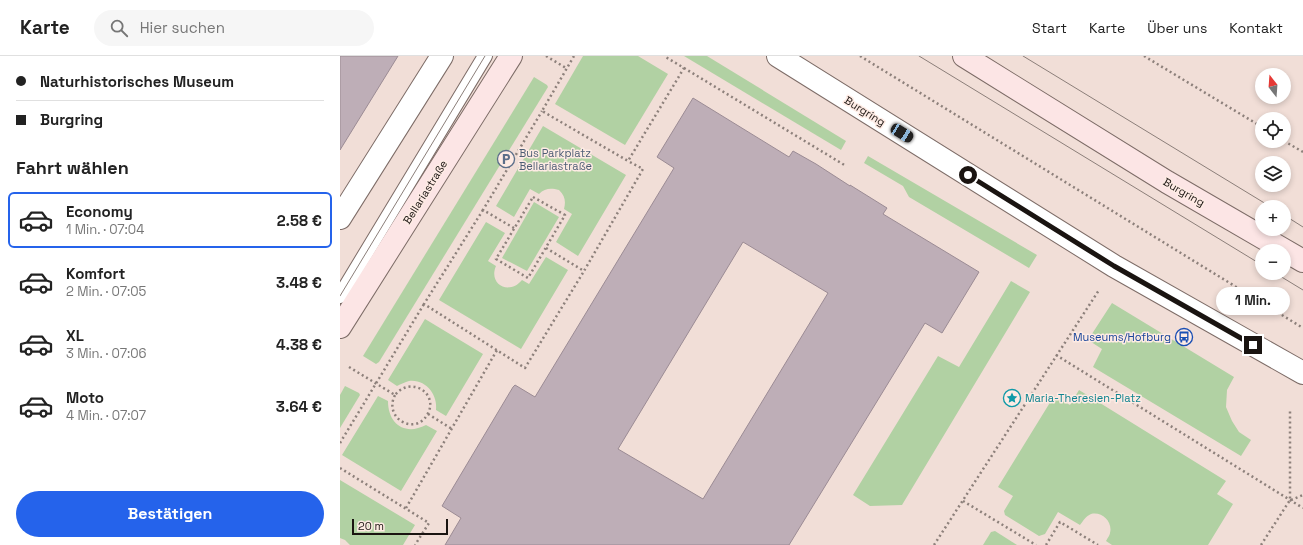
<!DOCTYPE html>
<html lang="de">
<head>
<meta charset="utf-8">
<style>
	body { margin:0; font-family:"Space Grotesk",sans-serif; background:#f6f6f6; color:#222; height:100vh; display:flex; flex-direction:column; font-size:15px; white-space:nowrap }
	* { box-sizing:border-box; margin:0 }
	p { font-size:13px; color:#767676 }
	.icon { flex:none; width:22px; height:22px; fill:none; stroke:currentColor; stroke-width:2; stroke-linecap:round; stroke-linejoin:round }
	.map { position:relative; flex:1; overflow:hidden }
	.side { display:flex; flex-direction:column; background:#fff; width:340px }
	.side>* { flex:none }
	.guide { display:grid; align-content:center; height:88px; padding:0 16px; background:#fff }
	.needle { width:26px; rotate:343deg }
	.fabs { position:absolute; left:915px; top:12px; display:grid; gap:8px }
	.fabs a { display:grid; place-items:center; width:36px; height:36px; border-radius:50%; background:#fff; box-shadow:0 2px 6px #0003; font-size:20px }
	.scale { position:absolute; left:12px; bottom:10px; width:96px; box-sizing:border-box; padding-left:4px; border:2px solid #1a1411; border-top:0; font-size:11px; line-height:14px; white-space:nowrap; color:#1a1411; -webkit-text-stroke:3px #feebe4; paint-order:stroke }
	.end { position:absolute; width:18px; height:18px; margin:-9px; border:5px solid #1a1411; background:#fff; box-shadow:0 0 0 2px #fff }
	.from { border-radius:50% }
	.bubble { position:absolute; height:28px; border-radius:14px; background:#fff; box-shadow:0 2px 6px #0003; font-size:13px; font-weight:700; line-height:28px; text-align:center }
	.car { position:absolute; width:12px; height:24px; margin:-12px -6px; border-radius:5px; box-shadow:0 0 3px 1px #0007; background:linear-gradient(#222 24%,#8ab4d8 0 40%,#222 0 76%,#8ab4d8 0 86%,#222 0) }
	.guide b { display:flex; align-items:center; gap:14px; height:38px; font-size:15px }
	.guide b+b { border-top:1px solid #e0e0e0 }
	.guide i { width:10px; height:10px; background:#222 }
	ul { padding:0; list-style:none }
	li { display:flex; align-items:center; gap:12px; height:56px; margin:0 8px 6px; padding:0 8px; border:2px solid transparent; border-radius:6px }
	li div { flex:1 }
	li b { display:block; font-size:15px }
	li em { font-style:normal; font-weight:700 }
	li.selected { border-color:#2563eb }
	li>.icon { width:36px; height:36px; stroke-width:1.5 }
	h2 { padding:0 16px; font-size:18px; line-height:48px }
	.action { display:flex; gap:8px; margin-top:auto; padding:8px 16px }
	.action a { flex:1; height:46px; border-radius:24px; background:#2563eb; color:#fff; font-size:16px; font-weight:700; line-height:46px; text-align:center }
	header { display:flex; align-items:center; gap:24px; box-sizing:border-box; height:56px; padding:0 20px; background:#fff; border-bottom:1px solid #e0e0e0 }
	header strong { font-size:19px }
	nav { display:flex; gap:22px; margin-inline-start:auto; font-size:14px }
	.search { width:280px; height:36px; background:#f6f6f6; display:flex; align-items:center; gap:10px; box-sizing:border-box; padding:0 14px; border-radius:22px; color:#767676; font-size:15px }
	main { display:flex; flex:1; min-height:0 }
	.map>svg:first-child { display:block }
</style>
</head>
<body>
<header>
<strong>Karte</strong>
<div class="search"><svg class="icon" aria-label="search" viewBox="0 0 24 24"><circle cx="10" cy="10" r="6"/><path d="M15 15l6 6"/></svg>Hier suchen</div>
<nav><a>Start</a><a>Karte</a><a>Über uns</a><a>Kontakt</a></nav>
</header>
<main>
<section class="side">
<div class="guide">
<b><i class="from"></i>Naturhistorisches Museum</b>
<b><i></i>Burgring</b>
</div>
<h2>Fahrt wählen</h2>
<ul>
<li class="selected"><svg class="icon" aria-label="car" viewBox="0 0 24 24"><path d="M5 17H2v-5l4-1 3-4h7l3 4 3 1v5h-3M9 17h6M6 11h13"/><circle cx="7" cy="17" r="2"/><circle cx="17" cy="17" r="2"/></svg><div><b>Economy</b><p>1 Min. · 07:04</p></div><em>2.58 €</em></li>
<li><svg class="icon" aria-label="car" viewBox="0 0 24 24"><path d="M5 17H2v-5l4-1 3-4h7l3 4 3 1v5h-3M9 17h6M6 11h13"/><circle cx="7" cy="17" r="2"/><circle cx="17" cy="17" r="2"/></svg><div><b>Komfort</b><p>2 Min. · 07:05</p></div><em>3.48 €</em></li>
<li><svg class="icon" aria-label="car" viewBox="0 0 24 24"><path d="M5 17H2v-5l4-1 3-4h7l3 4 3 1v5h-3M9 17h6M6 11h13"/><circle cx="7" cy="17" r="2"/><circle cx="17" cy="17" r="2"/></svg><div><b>XL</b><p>3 Min. · 07:06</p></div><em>4.38 €</em></li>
<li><svg class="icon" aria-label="car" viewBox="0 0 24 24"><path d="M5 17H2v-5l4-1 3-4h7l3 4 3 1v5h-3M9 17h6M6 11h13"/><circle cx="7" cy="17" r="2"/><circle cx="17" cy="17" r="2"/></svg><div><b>Moto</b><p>4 Min. · 07:07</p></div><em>3.64 €</em></li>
</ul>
<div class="action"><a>Bestätigen</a></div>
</section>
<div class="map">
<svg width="963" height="489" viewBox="0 0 963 489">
	<rect width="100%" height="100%" fill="#f1ded7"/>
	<g fill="#b1d1a3">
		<polygon points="243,0 298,0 328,18 285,89 215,48"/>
		<polygon points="344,0 367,0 506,85 501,94"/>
		<polygon points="194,21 207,29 208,31 39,306 36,308 23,300"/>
		<path d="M203,70L286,119L238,200L216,186L232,158L224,153C226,145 225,140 219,134C211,132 205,132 199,138L190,133L174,161L156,150Z"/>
		<polygon points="528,100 697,199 689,212 569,141 563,130 524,107"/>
		<polygon points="194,146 219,161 187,215 162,202"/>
		<path d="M146,166L165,177L148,205L156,210C148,228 169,240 182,224L189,228L206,201L228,214L181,293L99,244Z"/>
		<polygon points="671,225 690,236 562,449 530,450 513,439 598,300 619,311"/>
		<polygon points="772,247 894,321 887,334 886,351 892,365 899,376 911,384 901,400 753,311 762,293 748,284"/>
		<path d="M85,263L143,298L106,360L96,354C98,339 86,323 69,325C65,326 61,328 57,330L48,324Z"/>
		<polygon points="5,330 19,337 20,339 0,372 0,339"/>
		<path d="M739,334L886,425L877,438L893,448L868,489H772L766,485C767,483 770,479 770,477C773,466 762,455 751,458C746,460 743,465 740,469L718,456L705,478L699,480L665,459L664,455L673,440L658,431L714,340L730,349Z"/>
		<path d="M38,340L48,345C48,368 65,380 86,369L97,375L61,435L2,399Z"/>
		<polygon points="0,424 75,469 63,489 10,489 5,484 0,482"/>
		<polygon points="655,475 677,489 643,489 651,476"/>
	</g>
	<g fill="#beaeb7" stroke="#9b8b94" fill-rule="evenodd">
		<polygon points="0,0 58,0 0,94"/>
		<path d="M353,42L449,101L453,95L476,108L510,130V129L547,152L543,158L639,216L602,277L585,267L449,489H105L121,462L102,450L173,331L175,329L195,341L334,112L317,101ZM403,186L488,237L363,443L278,393Z"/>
	</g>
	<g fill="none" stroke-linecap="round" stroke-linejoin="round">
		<g stroke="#7d6c67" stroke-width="16">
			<polyline id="lane" points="0,240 145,0"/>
		</g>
		<g stroke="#7d6c67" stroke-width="24">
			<g id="street">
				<polyline points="438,0 774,210 963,317"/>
				<polyline points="0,162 102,0"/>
			</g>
		</g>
		<g stroke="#7d6c67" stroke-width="24">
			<g id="secondary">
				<polyline points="624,0 827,126 963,205"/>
				<polyline points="0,271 171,0"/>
			</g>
		</g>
		<g stroke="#8d807b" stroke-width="2.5" stroke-dasharray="2 3" stroke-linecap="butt">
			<polyline points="206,0 226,12"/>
			<polyline points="234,0 202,55 288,105 344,12 324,0"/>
			<polyline points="520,0 963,272"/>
			<polyline points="804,0 922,71"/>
			<polyline points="344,12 506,110"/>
			<polyline points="944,85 963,96"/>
			<polygon points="193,141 225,159 188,222 156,203"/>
			<polyline points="143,154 84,248 185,312 244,215"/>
			<polyline points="174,172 143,154 202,55"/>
			<polyline points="206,192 244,215 303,113 288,105"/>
			<polyline points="716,299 963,452"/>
			<path d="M9,311L55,339C71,319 100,338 87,359C75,380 43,362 55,339"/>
			<polyline points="88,358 112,373"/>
			<polyline points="0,387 84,248"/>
			<polyline points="0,412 89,467 75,489"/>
			<polyline points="951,444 963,439"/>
			<polyline points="623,445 696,489"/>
			<polyline points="66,452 157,294"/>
			<polyline points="594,489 759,234"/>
			<polyline points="706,489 720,466 758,489"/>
			<polyline points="921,489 950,444 950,354"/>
		</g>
		<use href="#lane" stroke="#fff" stroke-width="14"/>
		<use href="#street" stroke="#fff" stroke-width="22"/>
		<use href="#secondary" stroke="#fce5e5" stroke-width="22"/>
		<g stroke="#8b7e79" stroke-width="1">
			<polyline points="579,0 922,209"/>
			<polyline points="683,0 931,151"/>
			<polyline points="944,159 963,171"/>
			<polyline points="935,217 963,234"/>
			<polyline points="0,240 145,0"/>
		</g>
	</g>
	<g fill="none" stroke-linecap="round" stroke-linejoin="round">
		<polyline stroke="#1a1411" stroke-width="5" points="628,119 774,210 913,289"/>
	</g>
	<defs>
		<g id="parking-ring" transform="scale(0.9)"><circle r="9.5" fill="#feebe4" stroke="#5c6f8a" stroke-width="1.5"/><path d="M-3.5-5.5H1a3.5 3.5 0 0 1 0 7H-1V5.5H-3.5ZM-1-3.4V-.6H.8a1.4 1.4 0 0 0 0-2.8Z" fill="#5c6f8a"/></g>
		<g id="bus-ring" transform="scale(0.9)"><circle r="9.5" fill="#feebe4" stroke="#1a4fb4" stroke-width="1.5"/><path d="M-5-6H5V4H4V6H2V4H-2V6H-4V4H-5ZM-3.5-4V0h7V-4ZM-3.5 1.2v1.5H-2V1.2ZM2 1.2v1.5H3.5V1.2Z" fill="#1a4fb4"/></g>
		<g id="sight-ring" transform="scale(0.9)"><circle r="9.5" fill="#feebe4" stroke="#0f9aa8" stroke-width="1.5"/><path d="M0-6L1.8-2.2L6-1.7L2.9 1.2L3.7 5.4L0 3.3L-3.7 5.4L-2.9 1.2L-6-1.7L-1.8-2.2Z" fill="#0f9aa8"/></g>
	</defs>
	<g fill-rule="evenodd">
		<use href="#parking-ring" x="166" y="103"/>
		<use href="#bus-ring" x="844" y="281"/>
		<use href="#sight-ring" x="672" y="342"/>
	</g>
	<g text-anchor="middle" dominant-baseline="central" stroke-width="3" stroke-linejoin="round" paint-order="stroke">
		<g font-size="11" fill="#1a1411" stroke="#feebe4">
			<text transform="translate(525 55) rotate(32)">Burgring</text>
			<text transform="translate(85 136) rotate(-58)">Bellariastraße</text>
			<text transform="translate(844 136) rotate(30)">Burgring</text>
		</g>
		<g font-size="11" fill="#4e5e75" stroke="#feebe4" text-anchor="start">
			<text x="179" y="97">Bus Parkplatz<tspan x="179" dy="13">Bellariastraße</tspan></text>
		</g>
		<g font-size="11" fill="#164399" stroke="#feebe4" text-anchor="end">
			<text x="831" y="281">Museums/Hofburg</text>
		</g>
		<g font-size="11" fill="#0d838f" stroke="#feebe4" text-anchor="start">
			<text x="685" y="342">Maria-Theresien-Platz</text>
		</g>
	</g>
</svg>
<div class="fabs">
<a><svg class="needle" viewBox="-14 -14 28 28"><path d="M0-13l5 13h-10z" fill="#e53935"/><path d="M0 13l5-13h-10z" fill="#767676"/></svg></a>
<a><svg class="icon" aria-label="locate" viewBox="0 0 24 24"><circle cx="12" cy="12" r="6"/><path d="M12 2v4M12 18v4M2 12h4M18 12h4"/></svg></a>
<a><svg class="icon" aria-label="layers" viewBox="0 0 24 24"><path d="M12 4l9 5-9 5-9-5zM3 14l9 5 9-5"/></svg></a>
<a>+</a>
<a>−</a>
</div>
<div class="scale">20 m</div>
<i class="end from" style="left:628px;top:119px"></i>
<i class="end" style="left:913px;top:289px"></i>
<div class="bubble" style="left:876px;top:231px;width:74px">1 Min.</div>
<i class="car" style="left:562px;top:77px;rotate:122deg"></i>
</div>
</main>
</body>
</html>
